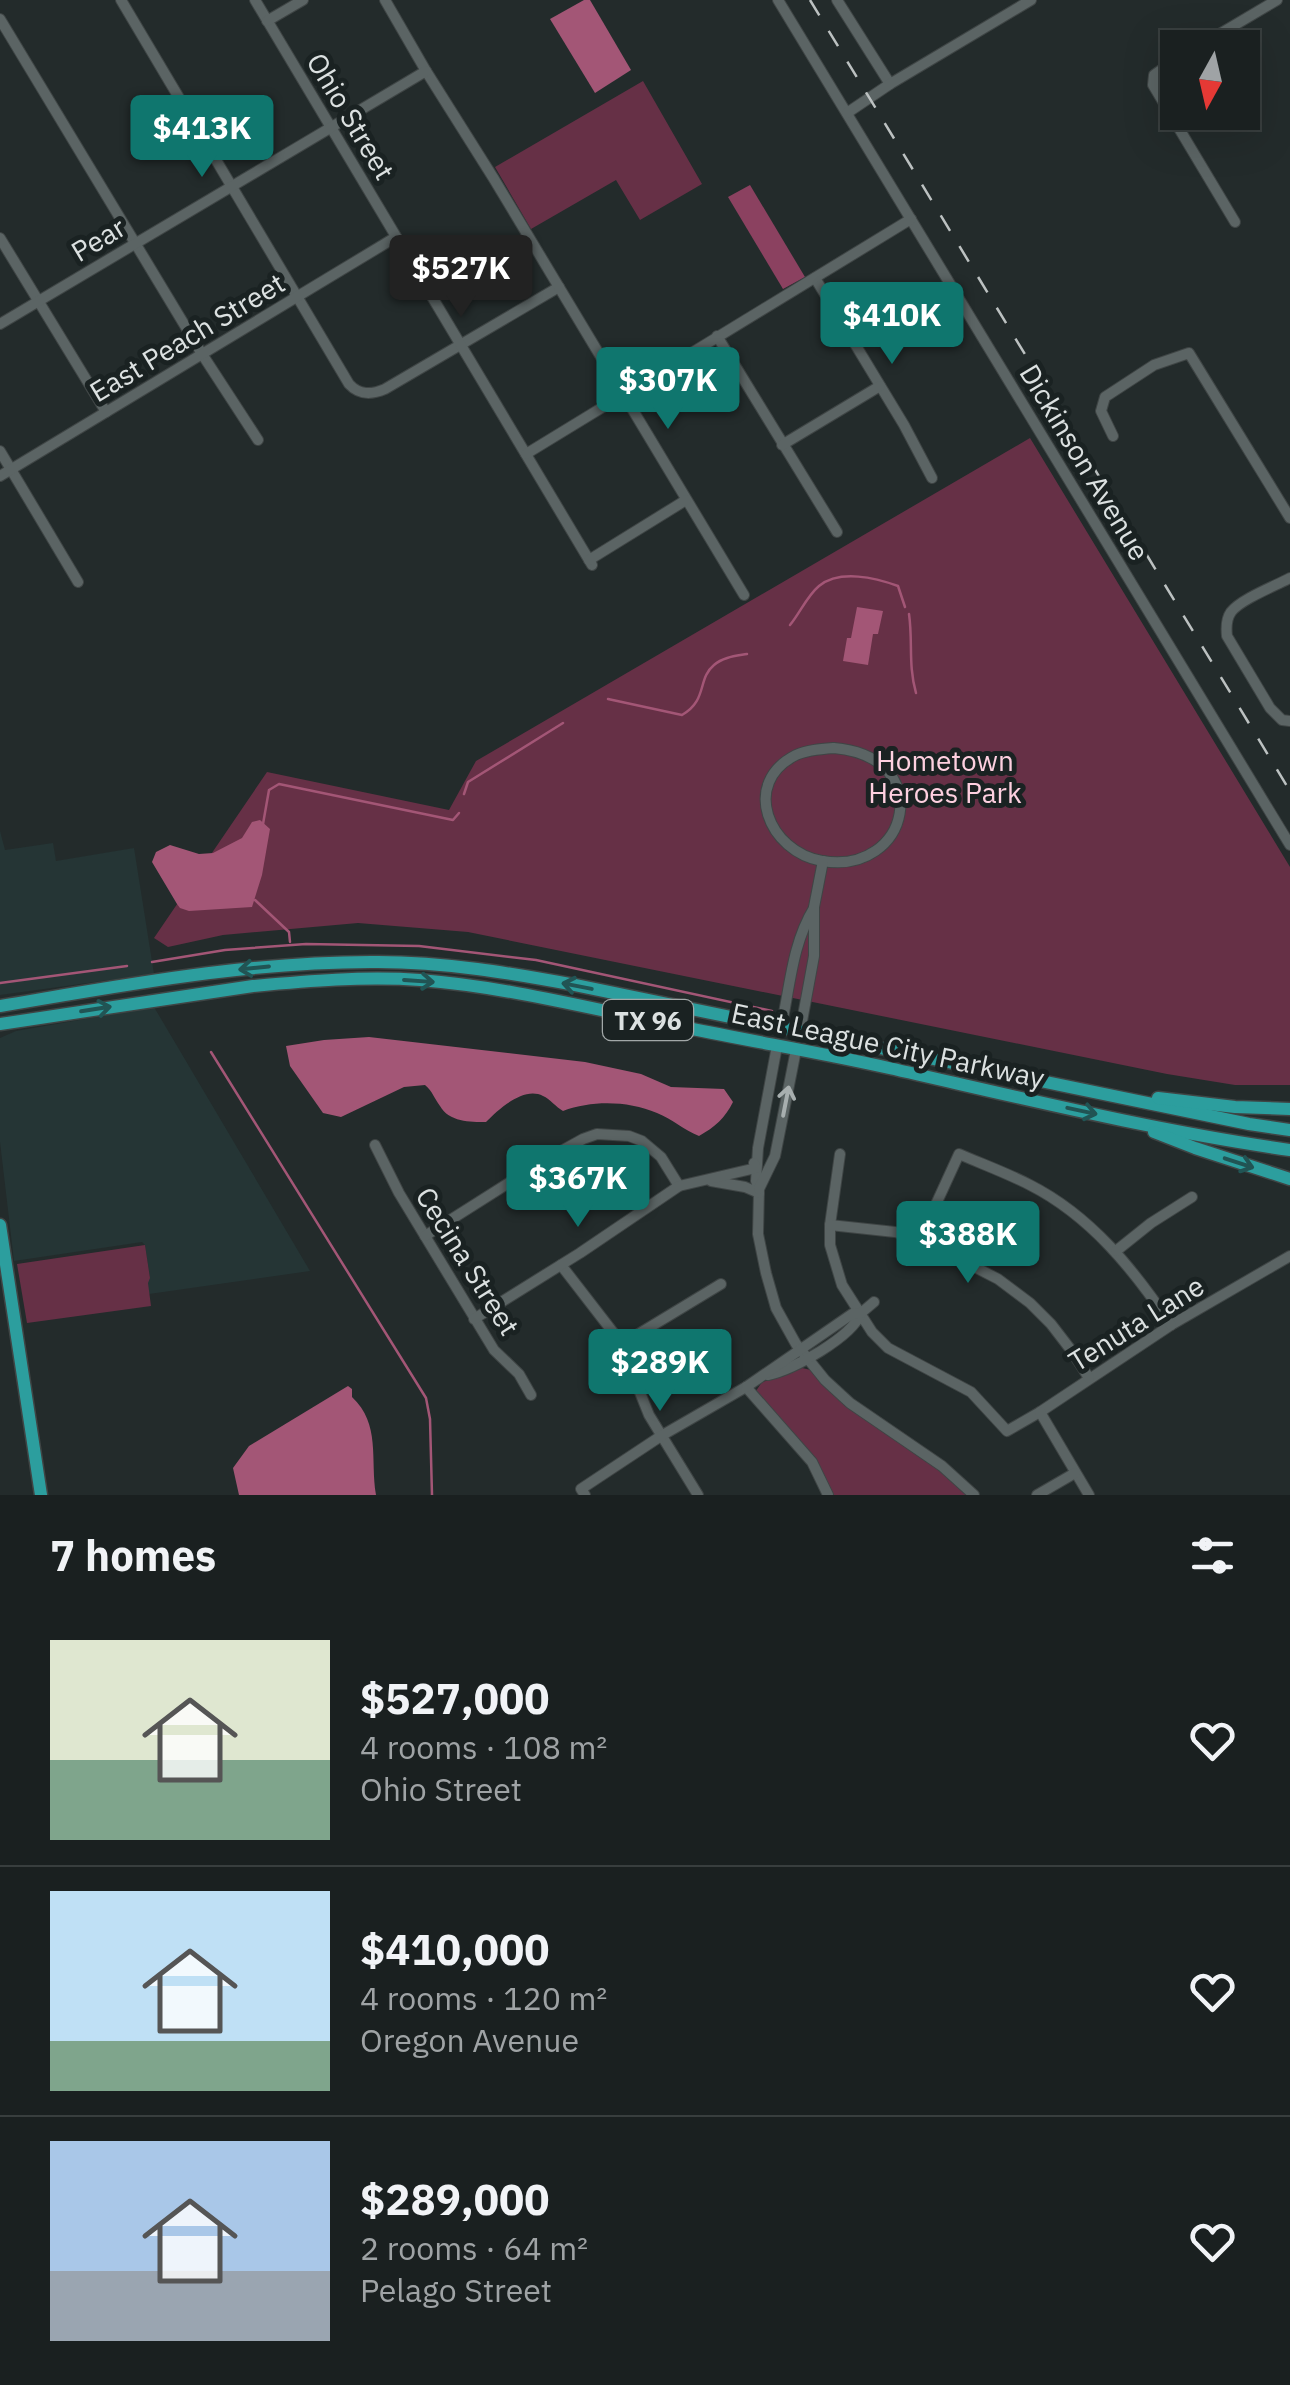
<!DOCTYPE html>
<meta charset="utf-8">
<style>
:root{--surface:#1a2020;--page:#232829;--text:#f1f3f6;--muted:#9fa3a5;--line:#383e3e;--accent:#0f766e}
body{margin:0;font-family:"IBM Plex Sans",sans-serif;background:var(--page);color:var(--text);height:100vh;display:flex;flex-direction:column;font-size:38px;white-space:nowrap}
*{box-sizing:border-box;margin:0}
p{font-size:32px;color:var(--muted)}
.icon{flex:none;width:55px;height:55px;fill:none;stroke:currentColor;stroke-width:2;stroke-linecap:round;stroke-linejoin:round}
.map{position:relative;height:1495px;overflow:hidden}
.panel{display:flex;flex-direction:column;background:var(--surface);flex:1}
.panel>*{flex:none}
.needle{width:65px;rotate:188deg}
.tools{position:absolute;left:1160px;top:30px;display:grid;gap:20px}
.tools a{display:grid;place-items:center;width:100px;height:100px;border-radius:0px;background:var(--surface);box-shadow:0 10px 40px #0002,0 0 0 2px var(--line);font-size:50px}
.price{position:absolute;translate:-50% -85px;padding:0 22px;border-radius:10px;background:var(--accent);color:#fff;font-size:32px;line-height:65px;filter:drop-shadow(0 2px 5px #0008)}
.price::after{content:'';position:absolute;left:50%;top:60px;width:30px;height:22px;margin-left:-15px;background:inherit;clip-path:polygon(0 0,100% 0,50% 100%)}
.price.on{background:#222;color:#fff}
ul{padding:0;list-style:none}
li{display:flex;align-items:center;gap:30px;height:250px;padding:0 50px}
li+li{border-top:2px solid var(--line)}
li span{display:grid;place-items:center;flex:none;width:280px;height:200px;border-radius:0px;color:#555}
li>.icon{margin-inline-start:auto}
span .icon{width:120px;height:120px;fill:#fffc;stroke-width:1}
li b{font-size:42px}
h2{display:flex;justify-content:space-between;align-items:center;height:120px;padding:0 50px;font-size:42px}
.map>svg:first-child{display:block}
.built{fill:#253535}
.green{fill:#663046}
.forest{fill:#8b4160}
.water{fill:#a35676}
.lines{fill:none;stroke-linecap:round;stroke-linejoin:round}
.stream{stroke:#a35676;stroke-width:2.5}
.minor-casing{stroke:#3f4545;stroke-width:12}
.major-casing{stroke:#3f4545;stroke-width:15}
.minor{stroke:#5b6464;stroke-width:10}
.major{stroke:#2c9e9e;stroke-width:12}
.rail{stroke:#bcc1c1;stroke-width:2.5;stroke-dasharray:18 18;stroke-linecap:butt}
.oneway{stroke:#215454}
.oneway2{stroke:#a8afaf}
.labels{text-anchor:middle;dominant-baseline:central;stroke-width:10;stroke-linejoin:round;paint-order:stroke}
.shield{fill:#1a2222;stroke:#a2a8a8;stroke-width:2.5}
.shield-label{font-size:25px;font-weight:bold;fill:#dce1e1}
.street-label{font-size:28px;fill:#dce1e1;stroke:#1a2222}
.park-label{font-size:28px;fill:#fed0e0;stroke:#1a2222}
</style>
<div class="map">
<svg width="1290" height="1495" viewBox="0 0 1290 1495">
<rect width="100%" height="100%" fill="#232b2b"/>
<g class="built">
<polygon points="0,831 5,850 53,843 56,861 134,848 154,974 0,995"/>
<polygon points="154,1007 310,1271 149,1294 147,1282 150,1278 145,1245 142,1242 14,1261 0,1142 0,1038 16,1031"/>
</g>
<g class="green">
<polygon points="643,81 702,184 640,220 616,180 531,229 495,167"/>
<polygon points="1030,438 1290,867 1290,1085 1235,1085 1167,1074 468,932 358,923 223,935 168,947 154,938 267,772 449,810 476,761"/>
<polygon points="145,1245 150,1278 148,1283 151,1306 27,1323 17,1264"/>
<polygon points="802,1368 811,1370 850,1407 958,1484 967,1495 831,1495 756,1391 762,1382 784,1376"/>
</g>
<polygon class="forest" points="750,185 805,277 783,289 728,197"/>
<g class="water">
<polygon points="584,0 590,0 631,70 595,93 550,19"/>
<polygon points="857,607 883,611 878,634 873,634 868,665 843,661 847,638 851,638"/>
<polygon points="260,820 270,829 262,875 252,907 189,911 180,908 177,904 152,862 156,852 170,845 199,854 213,853 242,838 252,822"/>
<path d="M 369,1037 L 585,1062 L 641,1074 L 671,1087 L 724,1089 L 733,1102 C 725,1118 715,1127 699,1136 C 684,1130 672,1119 657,1113 C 628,1101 593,1100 563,1111 C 556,1107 550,1099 543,1096 C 524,1086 499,1109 486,1122 C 470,1122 449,1122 440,1106 C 434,1098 433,1092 425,1085 L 404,1087 L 341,1117 L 323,1113 L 290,1066 L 286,1046 L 324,1040 Z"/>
<path d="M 348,1386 L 352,1389 L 352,1397 C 381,1424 370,1459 376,1495 L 239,1495 L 233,1468 L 249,1446 Z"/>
</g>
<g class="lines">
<g class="stream">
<path d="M 909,614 C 913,642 908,665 916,693"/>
<path d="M 790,625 C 800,613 807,596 819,586 C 840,569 876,578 898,586 L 905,607"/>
<path d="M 608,699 L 682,715 C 708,700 697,679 714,665 C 723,657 736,656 747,654"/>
<polyline points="464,794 468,782 563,723"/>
<polyline points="263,824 269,790 279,784 453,820 459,813"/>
<polyline points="255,900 289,932 290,942"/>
<polyline points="152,962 225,950 306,944 419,946 536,960 772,1011"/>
<polyline points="0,983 127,966"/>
<polyline points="211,1052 426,1398 430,1419 432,1495"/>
</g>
<g class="minor-casing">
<g id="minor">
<path d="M 121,0 L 349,384 C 359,395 371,395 385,389 L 559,287"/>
<polyline points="255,0 592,565"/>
<polyline points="385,0 426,71 494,179 744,595"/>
<polyline points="778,0 1290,845"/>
<polyline points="837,0 890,84"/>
<polyline points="0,19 202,354 258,440"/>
<polyline points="267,21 303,0"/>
<polyline points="1196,48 1277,0"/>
<polyline points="1178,58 1154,75 1153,85 1235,222"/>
<polyline points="847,113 890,84 1031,0"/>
<polyline points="0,238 106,412"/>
<polyline points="815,278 904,425 932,478"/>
<polyline points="0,324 426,71"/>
<polyline points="717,336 837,532"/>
<polyline points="1113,436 1101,411 1105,397 1154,365 1189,353 1290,518"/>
<polyline points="782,445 880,386"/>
<polyline points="0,451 78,582"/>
<polyline points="526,454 911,219"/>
<polyline points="0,476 396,237"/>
<polyline points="589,560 686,500"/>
<path d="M 1290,578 C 1275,586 1241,599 1231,612 C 1226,619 1226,627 1227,636 L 1270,708 L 1282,720 L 1290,721"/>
<path d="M 834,748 C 937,757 910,876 822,861 C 769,852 740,783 796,755 C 807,750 821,749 834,748 Z"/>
<path d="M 781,1028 C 790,987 792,944 814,908"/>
<polyline points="800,1032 814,956 814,907 823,861"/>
<polyline points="777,1046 758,1148 756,1181 759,1189 758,1234 766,1273 776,1308 796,1344 825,1380 850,1403 942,1466 974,1495"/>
<polyline points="375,1145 399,1193 494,1350 519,1374 531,1395"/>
<polyline points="840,1154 830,1225 830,1245 842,1285 872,1332 888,1348 971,1392 1007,1431 1040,1412 1171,1325 1290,1256"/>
<polyline points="711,1181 745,1187 759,1193"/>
<polyline points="759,1189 775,1156 796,1050"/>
<polyline points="830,1225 895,1232 920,1239 998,1279 1030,1303 1051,1324 1071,1350 1089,1378"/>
<polyline points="425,1236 545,1160 583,1139 597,1134 629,1136 642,1141 661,1157 679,1186"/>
<path d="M 920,1239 L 959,1154 C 982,1164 1007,1173 1030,1185 C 1091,1216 1134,1270 1171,1325"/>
<polyline points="1116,1251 1151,1223 1192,1197"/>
<polyline points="561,1265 619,1340 649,1415 698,1495"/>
<polyline points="474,1319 580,1253 679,1186 756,1168 754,1163"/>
<polyline points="622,1344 721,1284"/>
<path d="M 768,1375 C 793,1370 852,1337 861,1313"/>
<polyline points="746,1387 812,1462 828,1495"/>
<polyline points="1040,1412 1089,1495"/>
<polyline points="585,1495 581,1489 661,1436 746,1387 852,1314 861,1313 874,1302"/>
<polyline points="1037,1495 1075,1473"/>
</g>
</g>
<g class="major-casing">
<g id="major">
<path d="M 0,1006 C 125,985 251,961 378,962 C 445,962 510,973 575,985 L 1249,1124 L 1290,1130"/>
<path d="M 0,1024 L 253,986 C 307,981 365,976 420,980 C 510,987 600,1011 688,1028 C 755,1042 823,1053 889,1068 C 1022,1098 1155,1131 1290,1150"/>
<polyline points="1158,1098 1235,1107 1290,1109"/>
<polyline points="1154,1132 1195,1148 1290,1179"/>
<polyline points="0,1225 41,1495"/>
</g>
</g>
<use href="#minor" class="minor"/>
<use href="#major" class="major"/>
<polyline class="rail" points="810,0 1290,791"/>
</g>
<defs><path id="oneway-shaft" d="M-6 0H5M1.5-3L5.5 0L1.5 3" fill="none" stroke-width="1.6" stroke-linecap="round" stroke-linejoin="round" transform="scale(2.5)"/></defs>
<g class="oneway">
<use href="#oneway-shaft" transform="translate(254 968) rotate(174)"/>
<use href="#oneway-shaft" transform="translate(419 981) rotate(4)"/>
<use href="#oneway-shaft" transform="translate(577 986) rotate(-169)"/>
<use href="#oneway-shaft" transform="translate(96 1009) rotate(-9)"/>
<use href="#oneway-shaft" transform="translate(1082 1111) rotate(12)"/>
<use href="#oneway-shaft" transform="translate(1239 1163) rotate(18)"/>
</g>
<use class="oneway2" href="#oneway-shaft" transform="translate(786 1101) rotate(-79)"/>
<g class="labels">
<rect class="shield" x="603" y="1000" width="90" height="40" rx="8"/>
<g class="shield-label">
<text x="648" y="1020">TX 96</text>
</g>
<g class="street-label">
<text transform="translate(351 116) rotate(59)">Ohio Street</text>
<text transform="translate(98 239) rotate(-31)">Pear</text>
<text transform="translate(187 337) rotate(-31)">East Peach Street</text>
<text transform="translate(1085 462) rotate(59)">Dickinson Avenue</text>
<text transform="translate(888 1045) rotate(12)">East League City Parkway</text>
<text transform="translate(468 1261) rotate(58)">Cecina Street</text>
<text transform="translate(1136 1323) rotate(-32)">Tenuta Lane</text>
</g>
<g class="park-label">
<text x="945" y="760">Hometown<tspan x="945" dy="32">Heroes Park</tspan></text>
</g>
</g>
</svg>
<div class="tools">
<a><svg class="needle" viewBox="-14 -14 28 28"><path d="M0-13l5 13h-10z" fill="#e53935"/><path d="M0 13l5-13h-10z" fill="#9fa3a5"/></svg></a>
</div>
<b class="price" style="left:202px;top:180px">$413K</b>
<b class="price on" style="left:461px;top:320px">$527K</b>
<b class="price" style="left:892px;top:367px">$410K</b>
<b class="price" style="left:668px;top:432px">$307K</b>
<b class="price" style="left:578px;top:1230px">$367K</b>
<b class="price" style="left:968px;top:1286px">$388K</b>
<b class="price" style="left:660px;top:1414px">$289K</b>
</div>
<section class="panel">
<h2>7 homes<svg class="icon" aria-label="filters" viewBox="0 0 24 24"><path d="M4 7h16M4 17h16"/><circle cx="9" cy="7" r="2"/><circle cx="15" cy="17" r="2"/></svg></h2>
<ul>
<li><span style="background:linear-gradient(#dfe7d0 60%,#7fa58c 0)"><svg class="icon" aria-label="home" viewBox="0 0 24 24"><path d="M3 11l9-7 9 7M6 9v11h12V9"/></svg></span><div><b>$527,000</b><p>4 rooms · 108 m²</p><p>Ohio Street</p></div><svg class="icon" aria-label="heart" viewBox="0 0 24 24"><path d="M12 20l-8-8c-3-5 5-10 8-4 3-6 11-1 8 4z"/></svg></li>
<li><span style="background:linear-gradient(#bfe0f5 75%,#7fa58c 0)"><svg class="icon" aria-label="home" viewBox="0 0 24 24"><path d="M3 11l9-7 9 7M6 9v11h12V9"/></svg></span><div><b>$410,000</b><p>4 rooms · 120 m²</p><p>Oregon Avenue</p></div><svg class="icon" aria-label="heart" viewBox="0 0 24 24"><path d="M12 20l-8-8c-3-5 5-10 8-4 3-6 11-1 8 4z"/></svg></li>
<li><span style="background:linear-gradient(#a9c7e8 65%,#9aa5b1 0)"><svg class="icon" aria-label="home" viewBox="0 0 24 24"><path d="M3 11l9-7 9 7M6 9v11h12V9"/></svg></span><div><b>$289,000</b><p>2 rooms · 64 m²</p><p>Pelago Street</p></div><svg class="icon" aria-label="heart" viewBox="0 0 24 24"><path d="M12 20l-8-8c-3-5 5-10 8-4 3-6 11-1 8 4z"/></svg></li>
</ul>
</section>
